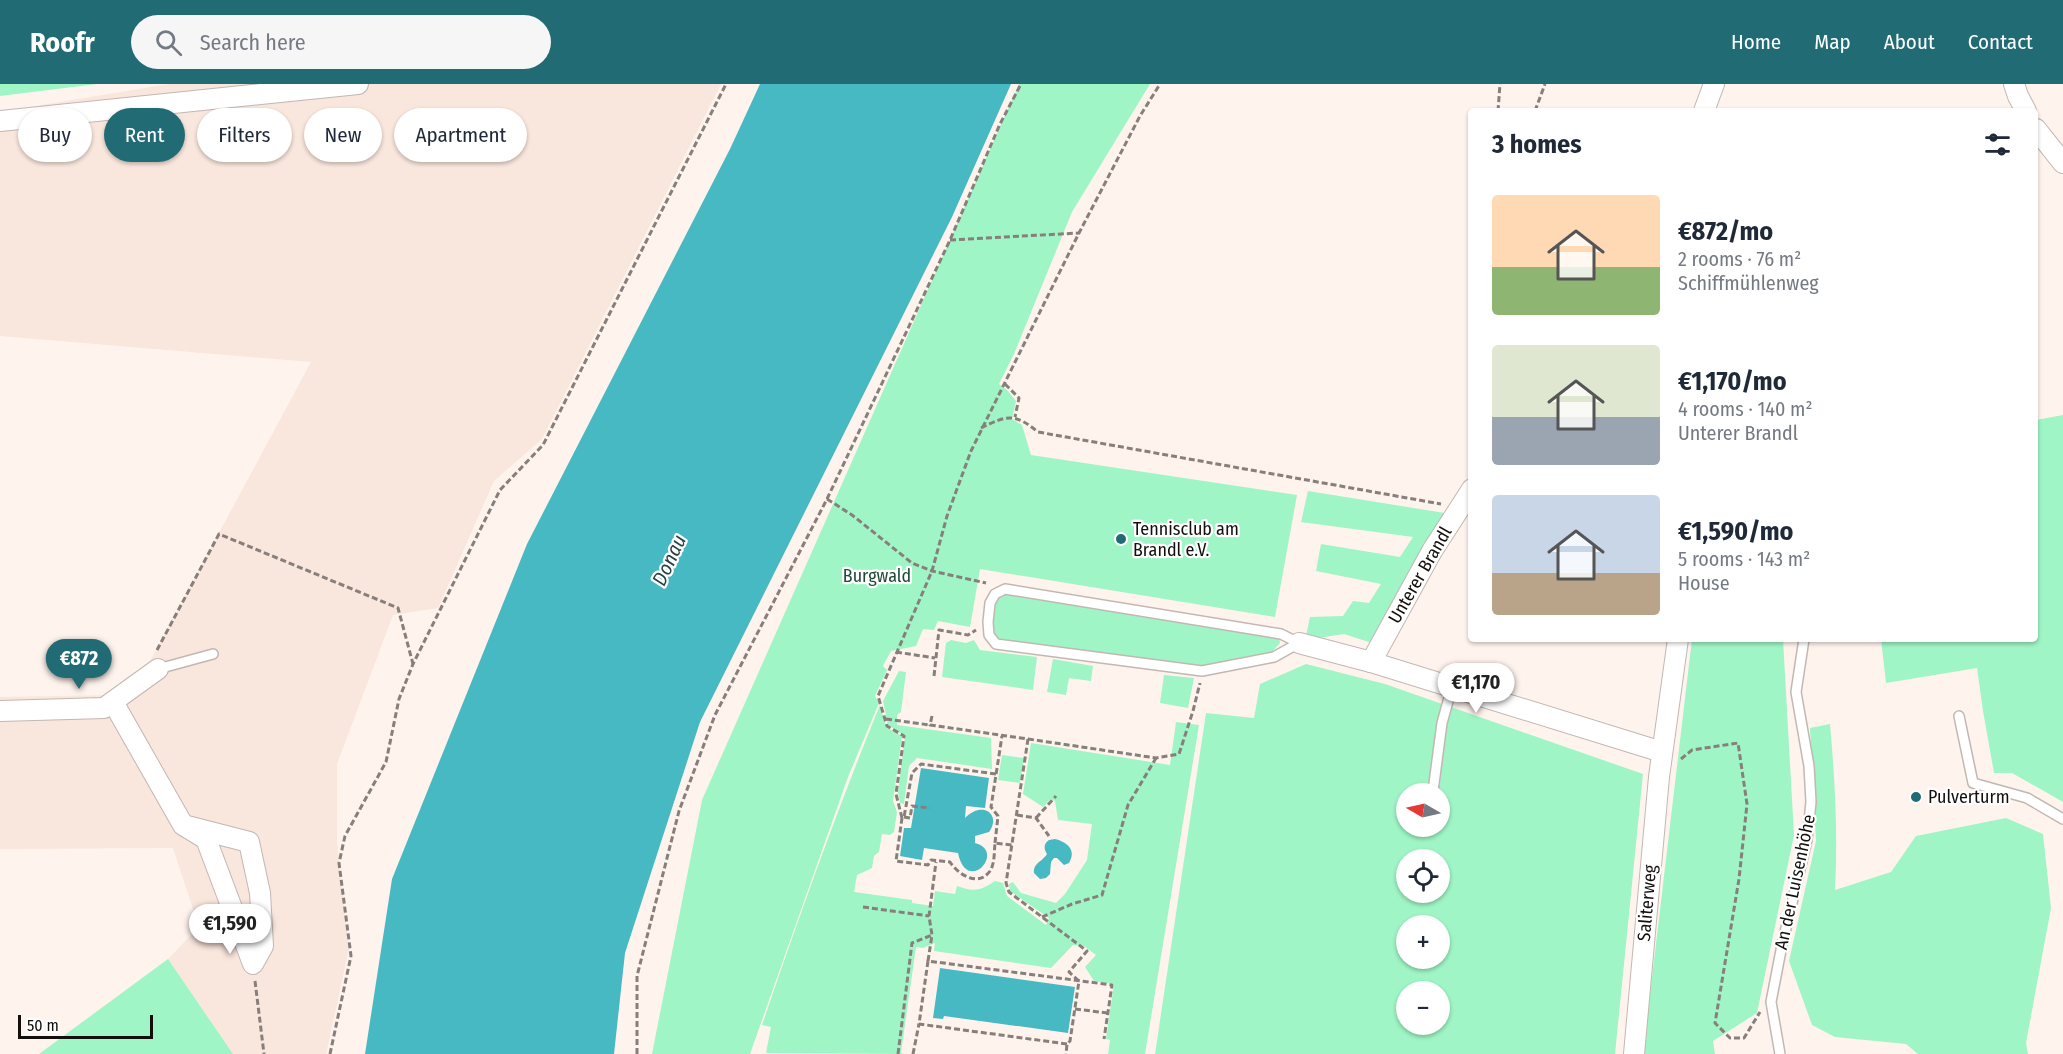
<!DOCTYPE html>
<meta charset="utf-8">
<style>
:root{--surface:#fff;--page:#f6f6f7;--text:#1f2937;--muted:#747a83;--accent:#206b74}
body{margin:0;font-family:"Fira Sans Condensed",sans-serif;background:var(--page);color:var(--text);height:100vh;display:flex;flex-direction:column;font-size:22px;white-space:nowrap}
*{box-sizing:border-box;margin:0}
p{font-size:20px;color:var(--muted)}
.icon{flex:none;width:33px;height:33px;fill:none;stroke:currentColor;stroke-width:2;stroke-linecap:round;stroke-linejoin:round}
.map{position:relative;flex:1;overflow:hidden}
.drawer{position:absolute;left:1468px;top:24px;width:570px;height:534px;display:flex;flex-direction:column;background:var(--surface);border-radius:6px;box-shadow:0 2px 4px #0004}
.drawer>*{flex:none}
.guide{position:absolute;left:18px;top:24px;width:570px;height:54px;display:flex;gap:12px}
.needle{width:39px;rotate:279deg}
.controls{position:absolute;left:1396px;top:699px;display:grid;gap:12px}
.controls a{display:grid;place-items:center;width:54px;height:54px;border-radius:50%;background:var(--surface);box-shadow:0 2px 4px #0004;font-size:30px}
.scale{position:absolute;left:18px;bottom:15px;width:135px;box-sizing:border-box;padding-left:6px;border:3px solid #130f0d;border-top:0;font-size:16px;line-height:21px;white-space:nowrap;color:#130f0d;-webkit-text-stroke:4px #fff;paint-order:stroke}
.price{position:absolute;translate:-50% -51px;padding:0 14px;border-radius:21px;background:#fff;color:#222;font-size:20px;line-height:39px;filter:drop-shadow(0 2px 3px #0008)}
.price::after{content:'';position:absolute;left:50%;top:36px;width:18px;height:14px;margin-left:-9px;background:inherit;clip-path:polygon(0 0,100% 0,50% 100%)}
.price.current{background:var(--accent);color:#fff}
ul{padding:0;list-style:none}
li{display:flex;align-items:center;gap:18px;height:150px;padding:0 24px}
li span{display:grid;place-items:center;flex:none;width:168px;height:120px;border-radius:6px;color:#555}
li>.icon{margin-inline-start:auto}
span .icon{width:72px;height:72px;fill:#fffc;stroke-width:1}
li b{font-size:26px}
h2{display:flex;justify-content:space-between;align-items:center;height:72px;padding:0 24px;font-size:26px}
.tag{padding:0 21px;border-radius:27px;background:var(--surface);box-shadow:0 2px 4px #0004;font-size:21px;line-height:54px}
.tag.current{background:var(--accent);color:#fff}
header{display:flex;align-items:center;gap:36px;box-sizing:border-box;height:84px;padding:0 30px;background:var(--accent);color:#fff}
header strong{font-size:28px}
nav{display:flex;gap:33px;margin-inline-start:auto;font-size:21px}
.search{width:420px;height:54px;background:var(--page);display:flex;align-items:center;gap:15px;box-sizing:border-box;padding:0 21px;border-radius:33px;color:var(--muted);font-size:22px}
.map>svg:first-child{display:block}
.built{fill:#f9e6dc}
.green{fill:#9ff5c5;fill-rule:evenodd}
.water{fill:#47b9c3}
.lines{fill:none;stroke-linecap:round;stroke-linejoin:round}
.lane-casing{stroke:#c3b7b2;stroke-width:12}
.street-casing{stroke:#c3b7b2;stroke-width:22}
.path{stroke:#877f7b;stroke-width:3;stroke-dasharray:6 3;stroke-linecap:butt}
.lane{stroke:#fff;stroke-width:9}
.street{stroke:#fff;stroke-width:20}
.poi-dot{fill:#206b74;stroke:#fff;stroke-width:2}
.labels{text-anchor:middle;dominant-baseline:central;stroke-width:4.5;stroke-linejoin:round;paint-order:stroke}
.poi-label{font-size:18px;fill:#130f0d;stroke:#fff;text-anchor:start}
.street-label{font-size:18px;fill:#130f0d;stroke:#fff}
.park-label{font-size:18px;fill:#1e4a34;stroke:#fff}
.water-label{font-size:20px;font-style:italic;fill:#274043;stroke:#fff}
</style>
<header>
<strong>Roofr</strong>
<div class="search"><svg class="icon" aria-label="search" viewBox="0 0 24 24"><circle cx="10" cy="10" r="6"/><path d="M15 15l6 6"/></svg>Search here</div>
<nav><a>Home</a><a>Map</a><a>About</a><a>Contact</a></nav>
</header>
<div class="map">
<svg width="2063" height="970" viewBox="0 0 2063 970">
<rect width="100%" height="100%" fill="#fff3ed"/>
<polygon class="built" points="169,0 721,0 542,355 494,397 438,524 393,531 337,680 337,758 349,865 326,970 233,970 168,875 199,843 173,764 0,765 0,613 117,611 142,592 311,278 0,252 0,28"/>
<g class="green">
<polygon points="0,0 97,0 0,12"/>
<polygon points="1019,0 1150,0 1072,128 1014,270 999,300 1007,306 1016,317 1012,335 1022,341 1031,371 1297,411 1275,533 980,485 970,543 938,537 934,546 923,545 916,562 891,567 883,582 887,586 875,612 879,619 848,693 750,970 652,970 702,716"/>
<polygon points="2063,331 2063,718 2012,689 1994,689 1983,627 1977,584 1886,599 1881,555 2036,555 2036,336"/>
<polygon points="1308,407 1451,430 1375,560 1344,550 1305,556 1310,533 1343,532 1353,517 1369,519 1381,500 1316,487 1321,460 1400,473 1413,453 1301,438"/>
<polygon points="1006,509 1279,552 1280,559 1271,569 1202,584 998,556 992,544 996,516"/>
<polygon points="1692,555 1783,555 1794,751 1757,929 1713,957 1715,970 1643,970"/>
<polygon points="951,556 966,559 974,556 980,566 1037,573 1033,606 942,593 946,559"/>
<polygon points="1053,575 1093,582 1091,597 1069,594 1066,611 1047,608"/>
<path d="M 1306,580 L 1385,600 L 1643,690 L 1615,970 L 1155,970 L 1206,629 L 1254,634 L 1260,600 ZM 1407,710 L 1440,710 L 1440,742 L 1407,742 ZM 1407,776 L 1440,776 L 1440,808 L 1407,808 ZM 1407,842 L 1440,842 L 1440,874 L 1407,874 ZM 1407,908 L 1440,908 L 1440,940 L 1407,940 Z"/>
<polygon points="899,587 906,588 901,628 897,631 897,641 991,654 992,685 917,674 909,682 904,720 900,719 898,708 905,652 888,641 883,617"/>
<polygon points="1164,591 1194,594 1188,624 1160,619"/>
<path d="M 880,621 L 886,643 L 902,652 L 893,717 L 897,728 L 894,748 L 890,751 L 882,750 L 879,768 L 874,772 L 872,784 L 857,791 L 854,808 L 912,816 L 912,819 L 933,822 L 935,807 L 955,810 L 957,802 C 973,808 981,807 995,797 L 1003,799 L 1007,812 L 1046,841 L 1049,834 L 1010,807 L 1009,800 L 1013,798 L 1021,809 L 1056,819 L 1065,810 L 1087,776 L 1092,740 L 1058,736 L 1055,717 L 1051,715 L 1043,723 L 1023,710 L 1031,659 L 1170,681 L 1176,638 L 1199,641 L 1145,970 L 1108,970 L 1110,956 L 1106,955 L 1114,900 L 1094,897 L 1085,883 L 1096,871 L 1084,862 L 1073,861 L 1051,884 L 934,867 L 935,859 L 923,864 L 916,863 L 901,969 L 904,970 L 766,969 L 771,943 L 762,941 C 799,833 837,726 880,621 Z"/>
<path d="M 1830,640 C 1835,696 1838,750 1835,806 L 1891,788 L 1916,752 L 2006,734 L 2043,750 L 2051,824 L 2026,959 L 2028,970 L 1918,970 L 1906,960 L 1835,953 L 1812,941 L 1789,877 L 1816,757 L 1810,644 Z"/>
<polygon points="1002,671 1024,674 1020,699 998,696"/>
<polygon points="168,875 233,970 39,970"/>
</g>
<g class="water">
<polygon points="760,0 1011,0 952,133 700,638 625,869 614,970 365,970 392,795 527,460 730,65"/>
<path d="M 921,684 L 989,694 L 985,724 L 966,722 L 965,734 C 982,716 1002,730 989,748 L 975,752 L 975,759 C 1007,767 967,812 958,769 L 924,764 L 922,776 L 900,772 L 904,744 L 911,744 Z"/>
<path d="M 1055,755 C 1067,758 1077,766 1069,779 L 1064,781 L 1057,774 L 1054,774 L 1051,778 L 1050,790 L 1046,794 L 1040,795 L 1034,789 C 1033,779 1042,778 1047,770 C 1044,765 1043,760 1049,756 Z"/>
<polygon points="940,884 1075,903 1068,949 944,932 943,935 933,934"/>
</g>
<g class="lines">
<g class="lane-casing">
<g id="lane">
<polygon points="1005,505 1281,550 1299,559 1274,573 1202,587 996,560 989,551 988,538 990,519 995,510"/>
<polyline points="158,585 213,570"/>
<polyline points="1959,632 1973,699 2027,714 2063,735"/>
<polyline points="1433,707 1442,639 1452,603"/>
<polyline points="1780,970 1771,918 1782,861 1807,756 1811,718 1809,682 1796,608 1804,555"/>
</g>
</g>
<g class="street-casing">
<g id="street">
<polyline points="2014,0 2018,12 2026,27"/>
<polyline points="1704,27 1714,0"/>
<polyline points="0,37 358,0"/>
<polyline points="2036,45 2063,79"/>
<polyline points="1299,559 1371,578 1662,668"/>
<polyline points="1371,578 1432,467 1472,405"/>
<polyline points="113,618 183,741 206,755 253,880 263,862 260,809 249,758 183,741"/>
<polyline points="0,627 104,624 158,585"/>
<polyline points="1634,970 1659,693 1678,555"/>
</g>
</g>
<g class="path">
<polyline points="1498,27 1500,0"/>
<polyline points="1535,27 1545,0"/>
<polyline points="950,156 1079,149"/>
<polyline points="1005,300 1019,314 1015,333"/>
<path d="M 981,344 C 1007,331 1015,329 1038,348 L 1441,420"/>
<polyline points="827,415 852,431 912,479 932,487 986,499"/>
<polyline points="157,566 219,450 398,524 413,580"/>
<polyline points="896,568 935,574"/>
<polyline points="934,592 939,546 968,551 976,546"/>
<polyline points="932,632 930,641 1028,655 1006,799 1009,808 1087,867 1069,888 1079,897 1070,957 1067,960 1066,970"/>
<polyline points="886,635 930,641"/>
<polyline points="1028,655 1156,674 1179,670 1193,627 1200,599"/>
<polyline points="1681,675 1692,666 1738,659 1747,720 1739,795 1715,939 1730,954 1744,954 1760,928"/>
<path d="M 996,690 L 921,680 L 912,689 L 904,733 L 902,734 L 896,777 L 928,781 L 931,776 L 950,778 C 958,790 978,804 990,787 C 995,779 994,768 995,759 L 1012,761"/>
<polyline points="1017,731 1036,734 1049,752"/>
<polyline points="904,733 910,734 912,722 930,724"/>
<polyline points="902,734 896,710 904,652 887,642 878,612 932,487 947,432 971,367 1079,149 1140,32 1160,0"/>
<polyline points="1036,734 1056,712"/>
<polyline points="995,759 998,732 991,723 1002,652"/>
<polyline points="863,823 929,832"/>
<polyline points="1042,833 1072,820 1102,811 1128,721 1156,674"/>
<polyline points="928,877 932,851 929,832 936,778"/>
<polyline points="255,897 264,970"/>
<polyline points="1075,925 1108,929"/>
<polyline points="1067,960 919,940 928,877 1112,901 1104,955"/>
<polyline points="330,970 351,872 339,779 345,752 386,678 399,615 413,580 500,406 543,361 726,0"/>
<polyline points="637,970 637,892 679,727 715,631 827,415 950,156 1000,40 1021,0"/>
<polyline points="898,970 912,859 932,851"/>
<polyline points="913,970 919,940"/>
</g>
<use href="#lane" class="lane"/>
<use href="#street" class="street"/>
</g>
<g class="poi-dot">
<circle cx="1121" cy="455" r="6"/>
<circle cx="1916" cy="713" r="6"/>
</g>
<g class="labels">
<g class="poi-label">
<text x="1133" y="445">Tennisclub am<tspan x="1133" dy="21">Brandl e.V.</tspan></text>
<text x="1928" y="713">Pulverturm</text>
</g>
<g class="street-label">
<text transform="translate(1420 491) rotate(-60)">Unterer Brandl</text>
<text transform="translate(1795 798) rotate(-78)">An der Luisenhöhe</text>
<text transform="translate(1647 819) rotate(-85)">Saliterweg</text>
</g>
<g class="park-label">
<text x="877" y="492">Burgwald</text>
</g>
<g class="water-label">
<text transform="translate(669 476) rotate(-65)">Donau</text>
</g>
</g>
</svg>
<div class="controls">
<a><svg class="needle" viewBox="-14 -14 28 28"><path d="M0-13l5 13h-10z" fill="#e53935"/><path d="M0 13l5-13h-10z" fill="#747a83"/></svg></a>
<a><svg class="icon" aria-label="locate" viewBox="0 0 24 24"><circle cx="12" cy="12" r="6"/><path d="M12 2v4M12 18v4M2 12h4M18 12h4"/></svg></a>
<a>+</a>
<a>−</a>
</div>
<div class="scale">50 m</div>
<b class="price current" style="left:79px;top:606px">€872</b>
<b class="price" style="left:1476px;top:630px">€1,170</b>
<b class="price" style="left:230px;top:871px">€1,590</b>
<div class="guide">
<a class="tag">Buy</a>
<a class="tag current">Rent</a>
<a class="tag">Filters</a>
<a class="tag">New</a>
<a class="tag">Apartment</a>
</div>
<section class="drawer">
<h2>3 homes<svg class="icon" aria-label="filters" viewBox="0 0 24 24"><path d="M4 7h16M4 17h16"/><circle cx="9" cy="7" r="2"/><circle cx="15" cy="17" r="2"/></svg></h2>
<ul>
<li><span style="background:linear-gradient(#ffd9b3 60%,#8fb573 0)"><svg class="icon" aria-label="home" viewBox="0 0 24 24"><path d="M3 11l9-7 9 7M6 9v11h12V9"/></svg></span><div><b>€872/mo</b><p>2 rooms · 76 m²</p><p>Schiffmühlenweg</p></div></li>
<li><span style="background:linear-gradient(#dfe7d0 60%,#9aa5b1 0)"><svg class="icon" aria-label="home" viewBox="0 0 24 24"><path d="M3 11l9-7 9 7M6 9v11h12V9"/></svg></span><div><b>€1,170/mo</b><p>4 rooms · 140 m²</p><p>Unterer Brandl</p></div></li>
<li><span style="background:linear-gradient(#c9d6e8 65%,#b9a48a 0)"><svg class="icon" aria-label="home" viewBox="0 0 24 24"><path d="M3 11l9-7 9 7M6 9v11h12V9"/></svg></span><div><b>€1,590/mo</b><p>5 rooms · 143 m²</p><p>House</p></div></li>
</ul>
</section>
</div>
